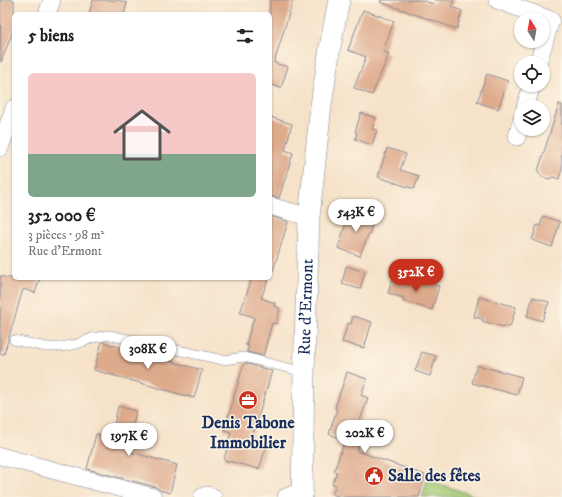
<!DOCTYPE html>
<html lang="fr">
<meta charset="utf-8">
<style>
:root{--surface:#fff;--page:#f2f2f2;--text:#202124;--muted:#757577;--accent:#c8321e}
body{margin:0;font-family:"IM FELL DW Pica",serif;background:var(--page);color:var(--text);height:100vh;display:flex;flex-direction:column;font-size:15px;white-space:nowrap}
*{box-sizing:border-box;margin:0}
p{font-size:13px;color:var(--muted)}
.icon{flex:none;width:22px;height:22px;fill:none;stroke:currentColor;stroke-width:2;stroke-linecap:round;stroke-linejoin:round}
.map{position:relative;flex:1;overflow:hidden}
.sheet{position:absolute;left:12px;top:12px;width:260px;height:268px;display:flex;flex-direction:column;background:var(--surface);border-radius:6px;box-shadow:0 1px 3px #0004}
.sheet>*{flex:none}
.needle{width:26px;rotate:349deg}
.controls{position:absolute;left:514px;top:12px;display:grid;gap:8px}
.controls a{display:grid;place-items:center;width:36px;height:36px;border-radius:50%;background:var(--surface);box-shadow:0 1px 3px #0004;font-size:20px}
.price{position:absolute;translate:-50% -34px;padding:0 9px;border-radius:14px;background:#fff;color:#222;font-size:13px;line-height:26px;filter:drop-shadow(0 1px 2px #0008)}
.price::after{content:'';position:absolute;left:50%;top:24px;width:12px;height:9px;margin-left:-6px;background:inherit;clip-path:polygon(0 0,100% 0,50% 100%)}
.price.on{background:var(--accent);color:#fff}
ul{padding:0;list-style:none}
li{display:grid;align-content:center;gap:8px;height:212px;padding:0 16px}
li span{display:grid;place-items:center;height:124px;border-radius:6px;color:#555}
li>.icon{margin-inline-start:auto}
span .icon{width:72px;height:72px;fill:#fffc;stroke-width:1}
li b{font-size:17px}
h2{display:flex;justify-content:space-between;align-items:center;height:48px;padding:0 16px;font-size:17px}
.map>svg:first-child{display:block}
.green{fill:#a1c873;stroke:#5e7c68}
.building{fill:#deaa8c}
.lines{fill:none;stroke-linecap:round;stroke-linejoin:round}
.service-casing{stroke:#888894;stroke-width:10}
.minor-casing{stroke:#888894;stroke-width:18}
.tertiary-casing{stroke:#888894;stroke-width:22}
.service{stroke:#fff;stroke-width:9}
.minor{stroke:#fff;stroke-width:17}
.tertiary{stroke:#fff;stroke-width:21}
.labels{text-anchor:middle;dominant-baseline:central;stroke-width:3;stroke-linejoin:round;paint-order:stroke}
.street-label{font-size:17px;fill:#1b2f5e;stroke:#fcf5e5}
.poi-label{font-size:17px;font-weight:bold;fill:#1b2f5e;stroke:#fcf5e5}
</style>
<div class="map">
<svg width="562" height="497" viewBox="0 0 562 497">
<rect width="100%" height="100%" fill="#fcf5e5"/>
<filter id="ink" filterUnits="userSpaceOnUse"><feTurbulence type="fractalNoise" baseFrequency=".025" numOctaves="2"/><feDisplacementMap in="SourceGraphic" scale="8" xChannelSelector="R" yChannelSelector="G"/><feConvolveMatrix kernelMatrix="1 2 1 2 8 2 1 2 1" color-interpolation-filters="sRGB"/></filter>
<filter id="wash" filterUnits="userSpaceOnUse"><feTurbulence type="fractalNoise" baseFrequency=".012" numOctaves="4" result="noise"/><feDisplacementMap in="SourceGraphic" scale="16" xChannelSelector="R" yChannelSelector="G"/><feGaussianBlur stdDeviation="0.9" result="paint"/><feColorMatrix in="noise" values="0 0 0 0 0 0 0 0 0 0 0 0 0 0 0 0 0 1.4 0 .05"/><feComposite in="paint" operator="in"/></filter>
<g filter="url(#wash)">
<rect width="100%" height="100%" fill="#f6e2c9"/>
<polygon class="green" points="427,480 479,497 422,497"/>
<g id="blocks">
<g class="building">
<polygon points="0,0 14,0 14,28 1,62"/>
<polygon points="93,0 118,0 127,3 124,14 89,14"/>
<polygon points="270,0 293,0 274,63 288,67 281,88 270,84"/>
<polygon points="381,0 421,0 433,4 435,0 454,0 452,7 462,11 457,29 380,2"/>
<polygon points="363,10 394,21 383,51 389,54 372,95 354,88 366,57 348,50"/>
<polygon points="487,74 508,81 498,109 477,102"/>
<polygon points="559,104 562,105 562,169 559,179 553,177 549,179 542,177 538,171"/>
<polygon points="361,113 376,118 372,129 377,130 372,145 355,139 357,133 355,132"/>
<polygon points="270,117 292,124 285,150 293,153 279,198 270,196"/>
<polygon points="387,148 406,154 400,170 419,176 414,189 378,177"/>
<polygon points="350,210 374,218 369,235 368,235 360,256 338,248"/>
<polygon points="270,216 288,222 273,271 270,271"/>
<polygon points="543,216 560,222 552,247 532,240 537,225 540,226"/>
<polygon points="346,266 365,272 360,289 342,284"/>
<polygon points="0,276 8,278 40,278 35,293 23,289 4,354 0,354"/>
<polygon points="252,278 269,278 261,298 275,303 274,306 280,308 276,324 272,323 263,356 247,352 249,346 246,345 254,317 240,313"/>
<polygon points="410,278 439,286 432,310 403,301 404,298 388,293 392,280 408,285"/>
<polygon points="479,297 516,307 510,327 503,326 503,327 482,321 483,319 474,317"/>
<polygon points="533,297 549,302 542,321 527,316"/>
<polygon points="353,316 372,322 364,348 342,342 348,323 351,324"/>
<polygon points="102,342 202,370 194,398 94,370"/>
<polygon points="422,352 436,356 430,376 415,371"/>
<polygon points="244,363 272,371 250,444 266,448 259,469 224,460 231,432 224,430"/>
<polygon points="477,365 522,377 517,395 472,383"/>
<polygon points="347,372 367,379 361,395 368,398 357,429 364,431 357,451 425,475 419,497 340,497 332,494 336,485 332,484 337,472 334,471 345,440 329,434 337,409 335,408"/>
<polygon points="118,406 136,411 129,444 133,445 131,452 177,465 170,493 160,490 156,487 87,469 96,434 111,439"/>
</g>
</g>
</g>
<g filter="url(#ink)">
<use href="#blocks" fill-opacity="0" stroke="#888894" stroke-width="1"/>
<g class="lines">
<g class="service-casing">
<polyline id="service" points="14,340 46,347 61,347 77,344 92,338 109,335 223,360 244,357 304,372"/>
</g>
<g class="minor-casing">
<g id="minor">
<polyline points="497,0 551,20 538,63"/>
<polyline points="47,14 52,0"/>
<polyline points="525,107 532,85"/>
<polyline points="517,137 521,122"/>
<polyline points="0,148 14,108"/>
<polyline points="270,206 309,217"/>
<polyline points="0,456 153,497"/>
<polyline points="202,497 206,495 213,497"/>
<polyline points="286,497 302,491"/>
</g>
</g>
<g class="tertiary-casing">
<g id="tertiary">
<path id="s1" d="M 302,497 L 304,372 L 309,217 L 321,105 L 330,47 L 339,0"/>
</g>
</g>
<use href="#service" class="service"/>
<use href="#minor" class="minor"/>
<use href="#tertiary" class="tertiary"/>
</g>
</g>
<defs>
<g id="office-disc" transform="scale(1)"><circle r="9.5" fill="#c8321e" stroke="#fcf5e5"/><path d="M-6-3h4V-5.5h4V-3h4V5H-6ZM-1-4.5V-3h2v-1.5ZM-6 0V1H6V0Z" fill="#fff"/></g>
<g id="civic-disc" transform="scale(1)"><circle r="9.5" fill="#c8321e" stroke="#fcf5e5"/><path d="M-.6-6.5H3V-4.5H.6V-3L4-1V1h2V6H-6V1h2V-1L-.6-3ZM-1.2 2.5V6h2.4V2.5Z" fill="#fff"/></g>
</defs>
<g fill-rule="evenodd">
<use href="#office-disc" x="248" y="400"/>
<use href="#civic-disc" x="374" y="476"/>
</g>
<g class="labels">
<g class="street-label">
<text stroke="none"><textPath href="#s1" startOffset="190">Rue d'Ermont</textPath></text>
</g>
<g class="poi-label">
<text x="248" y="423">Denis Tabone<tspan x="248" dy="20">Immobilier</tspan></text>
<text x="388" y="476" text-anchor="start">Salle des fêtes</text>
</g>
</g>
</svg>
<div class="controls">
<a><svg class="needle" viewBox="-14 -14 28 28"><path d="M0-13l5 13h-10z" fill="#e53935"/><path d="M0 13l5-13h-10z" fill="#757577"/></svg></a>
<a><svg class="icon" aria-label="locate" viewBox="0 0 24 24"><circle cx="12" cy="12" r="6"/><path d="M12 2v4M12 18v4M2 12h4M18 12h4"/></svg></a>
<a><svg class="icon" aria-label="layers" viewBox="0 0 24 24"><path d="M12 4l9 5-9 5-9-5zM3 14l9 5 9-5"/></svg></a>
</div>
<b class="price" style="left:356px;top:233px">543K €</b>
<b class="price on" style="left:416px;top:293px">352K €</b>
<b class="price" style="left:148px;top:370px">308K €</b>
<b class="price" style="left:365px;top:454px">202K €</b>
<b class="price" style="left:129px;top:457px">197K €</b>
<section class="sheet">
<h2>5 biens<svg class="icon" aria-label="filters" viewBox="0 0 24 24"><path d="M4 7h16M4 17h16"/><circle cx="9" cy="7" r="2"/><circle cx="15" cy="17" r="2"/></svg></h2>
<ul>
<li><span style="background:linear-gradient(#f6c9c9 65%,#7fa58c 0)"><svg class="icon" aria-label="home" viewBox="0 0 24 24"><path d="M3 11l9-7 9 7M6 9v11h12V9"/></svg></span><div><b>352 000 €</b><p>3 pièces · 98 m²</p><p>Rue d'Ermont</p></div></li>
</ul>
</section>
</div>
